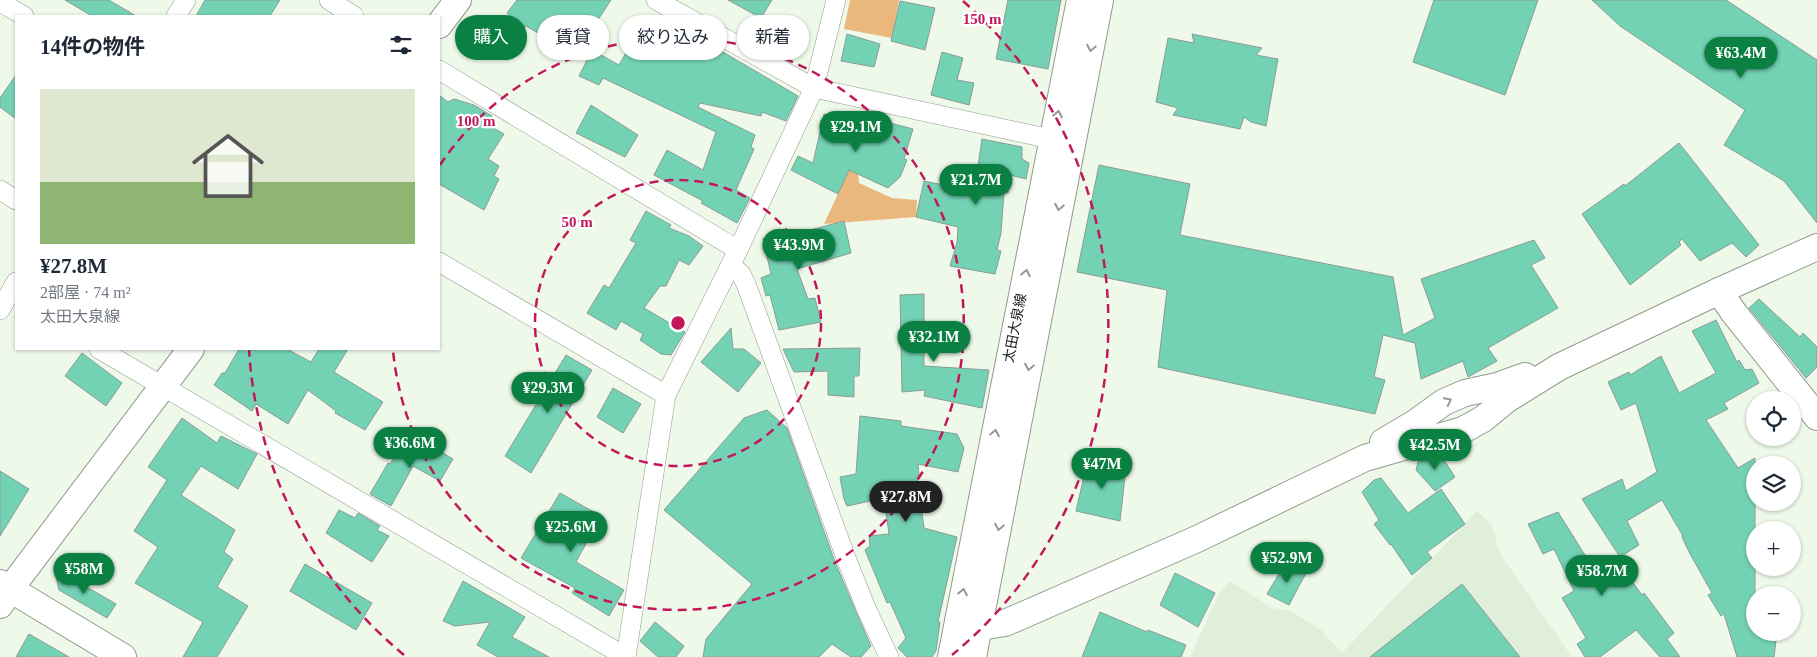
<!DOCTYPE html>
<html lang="ja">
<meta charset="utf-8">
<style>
:root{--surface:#fff;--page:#f6f6f7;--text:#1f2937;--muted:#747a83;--line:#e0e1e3;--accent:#0b8043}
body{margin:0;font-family:"Times New Roman","Noto Sans JP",serif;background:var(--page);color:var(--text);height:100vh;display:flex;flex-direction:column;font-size:19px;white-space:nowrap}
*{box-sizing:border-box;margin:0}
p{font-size:16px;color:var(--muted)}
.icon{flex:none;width:28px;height:28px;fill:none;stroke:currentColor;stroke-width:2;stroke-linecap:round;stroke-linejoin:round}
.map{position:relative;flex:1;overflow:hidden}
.drawer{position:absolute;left:15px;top:15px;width:425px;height:335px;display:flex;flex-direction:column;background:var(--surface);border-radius:0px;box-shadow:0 1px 4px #0004}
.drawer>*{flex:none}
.guide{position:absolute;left:455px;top:15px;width:475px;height:45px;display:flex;gap:10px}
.buttons{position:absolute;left:1746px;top:391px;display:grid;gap:10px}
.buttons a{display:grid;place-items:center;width:55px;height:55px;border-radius:50%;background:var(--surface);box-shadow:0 1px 4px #0004;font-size:25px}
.price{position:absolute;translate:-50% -42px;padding:0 11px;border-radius:18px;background:var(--accent);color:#fff;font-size:16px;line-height:32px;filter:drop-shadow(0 1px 2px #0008)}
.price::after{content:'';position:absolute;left:50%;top:30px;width:15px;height:11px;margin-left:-8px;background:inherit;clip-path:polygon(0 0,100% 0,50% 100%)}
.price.current{background:#222;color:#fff}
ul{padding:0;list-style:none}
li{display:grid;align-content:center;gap:10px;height:265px;padding:0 25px}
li+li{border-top:1px solid var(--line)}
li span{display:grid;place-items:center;height:155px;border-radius:0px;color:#555}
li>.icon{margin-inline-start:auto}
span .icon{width:90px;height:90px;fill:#fffc;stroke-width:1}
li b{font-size:21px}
h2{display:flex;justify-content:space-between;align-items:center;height:60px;padding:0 25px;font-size:21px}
.pill{padding:0 18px;border-radius:22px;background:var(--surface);box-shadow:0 1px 4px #0004;font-size:18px;line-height:45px}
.pill.current{background:var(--accent);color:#fff}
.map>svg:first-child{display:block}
.built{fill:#dfefd9}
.green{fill:#eab87c}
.building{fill:#74d2b4;stroke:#8a9c95}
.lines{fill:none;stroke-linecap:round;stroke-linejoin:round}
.street-casing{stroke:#919b8d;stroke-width:20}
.secondary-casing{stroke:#919b8d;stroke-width:28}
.street{stroke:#fff;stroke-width:19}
.secondary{stroke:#fff;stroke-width:26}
.oneway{stroke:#979896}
.ring{fill:none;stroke:#c2185b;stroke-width:2.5;stroke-dasharray:9 6}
.labels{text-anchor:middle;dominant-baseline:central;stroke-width:4.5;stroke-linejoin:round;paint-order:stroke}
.street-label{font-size:14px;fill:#181b16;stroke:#fff}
.centre{fill:#c2185b;stroke:#fff;stroke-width:2.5}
.ring-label{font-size:15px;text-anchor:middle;font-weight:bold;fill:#c2185b;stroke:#fff;stroke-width:4.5;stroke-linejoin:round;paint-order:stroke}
</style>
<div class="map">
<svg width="1817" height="657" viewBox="0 0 1817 657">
<rect width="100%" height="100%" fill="#eef9ea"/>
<polygon class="built" points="1477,511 1486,519 1492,526 1495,533 1497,547 1503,558 1572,657 1190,657 1218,596 1230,581 1272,608 1291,611 1321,630 1342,653"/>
<g class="green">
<polygon points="850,0 899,0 892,38 844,29"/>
<polygon points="849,170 858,174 859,183 892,198 917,200 916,217 824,224"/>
</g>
<g class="building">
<polygon points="65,0 109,0 136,16 92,16"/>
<polygon points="205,0 280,0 270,16 196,16"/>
<polygon points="517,0 611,0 592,29 597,33 581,58 526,26 525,27 507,13"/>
<polygon points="728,0 772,0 761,18"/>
<polygon points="1008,0 1061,0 1048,69 996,59"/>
<polygon points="1434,0 1538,0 1505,95 1413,62"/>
<polygon points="1592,0 1726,0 1817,60 1817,223 1784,181 1724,145 1745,110 1620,26"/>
<polygon points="900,1 935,8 925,50 891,41"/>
<polygon points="660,20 723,52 798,96 786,121 762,112 761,116 700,103 698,107 755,135 751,147 754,149 736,190 750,198 737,223 701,203 703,201 654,175 667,150 703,170 716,132 603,78 599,85 579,76 592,50 619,65 630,46 641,53"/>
<polygon points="847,34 880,44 874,67 841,61"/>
<polygon points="1192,34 1262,48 1256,55 1278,59 1266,126 1251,122 1244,117 1240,129 1173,115 1178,108 1156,102 1168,38 1194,43"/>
<polygon points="942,52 963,58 957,80 974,83 969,105 931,95"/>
<polygon points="16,75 16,119 0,107 0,98"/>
<polygon points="439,95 448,102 454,99 474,105 492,116 488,125 504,134 488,159 499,166 494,176 499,179 484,210 439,184"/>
<polygon points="591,105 638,135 625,157 576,133"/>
<polygon points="824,114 874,124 875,119 913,129 904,159 907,160 900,177 888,188 849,170 838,194 791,170 798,156 813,163"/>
<polygon points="982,139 1022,147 1022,159 1029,163 1026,179 1010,175 1008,193 1004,193 1001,233 997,250 1001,251 995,274 950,266 957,242 958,227 916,217 924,181 973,191 975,172 977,173"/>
<polygon points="1679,143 1759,245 1746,257 1732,243 1700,261 1682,239 1679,242 1681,245 1630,285 1582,214 1624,184 1625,186"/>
<polygon points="1099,165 1190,184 1180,235 1393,277 1403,335 1435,318 1421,279 1534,240 1545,258 1531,265 1558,308 1488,348 1497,361 1468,377 1463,361 1421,379 1415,343 1383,335 1374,377 1385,380 1375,414 1158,367 1167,290 1077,272"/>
<polygon points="646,211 671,225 669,228 689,236 703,246 689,265 679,260 666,286 660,286 644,308 685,332 671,355 661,354 640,340 643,334 621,321 616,330 587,313 604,285 609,288 636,243 630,240"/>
<polygon points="844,221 851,253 797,269 808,299 815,298 821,322 779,330 770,295 766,296 761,278 771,274 763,239 787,232 788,236"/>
<polygon points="924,294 924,366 989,370 982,408 924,396 925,390 902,392 900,295"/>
<polygon points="1759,299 1800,337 1803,333 1817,347 1817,367 1806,378 1749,308"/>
<polygon points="1716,320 1737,362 1739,360 1745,370 1752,369 1759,383 1724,403 1728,409 1706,420 1738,468 1755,458 1755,632 1777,632 1774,657 1737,657 1724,614 1721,616 1708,595 1712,593 1689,552 1682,537 1683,536 1662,500 1627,521 1639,545 1620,557 1582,499 1622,479 1626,491 1657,472 1636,403 1621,410 1608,382 1629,372 1630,375 1661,356 1679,393 1716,373 1692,331"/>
<polygon points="731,328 733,349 744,349 761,363 738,392 701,362"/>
<polygon points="860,348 859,376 854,376 854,397 828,395 828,371 794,372 783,349"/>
<polygon points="239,349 287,349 311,362 319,349 348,349 334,372 383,402 365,430 335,413 336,411 308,390 288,424 256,404 252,411 214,385 222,373 225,373"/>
<polygon points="82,353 122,383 106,406 65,376"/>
<polygon points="566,355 592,370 531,473 505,456"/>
<polygon points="613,388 641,404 623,433 597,417"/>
<polygon points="767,410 787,428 835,562 856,612 871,646 861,657 851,657 832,644 819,657 703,657 706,639 752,584 664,510 744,418"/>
<polygon points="860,416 901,421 901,426 957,434 964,448 958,472 918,464 919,476 917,476 924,528 957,537 938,622 940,622 936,651 932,657 907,657 898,648 906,638 890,602 887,603 865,550 870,546 869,536 889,534 884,498 847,506 844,499 840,477 856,474"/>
<polygon points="182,418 217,443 221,436 257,454 238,489 201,466 181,495 235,530 224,552 233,559 217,587 248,606 217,657 183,657 203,622 135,583 158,547 134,531 167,480 148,467"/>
<polygon points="418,438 453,459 440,481 413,466 391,506 370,494 388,463 390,464 402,446 411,451"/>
<polygon points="1436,453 1440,454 1455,477 1435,491 1416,470 1418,462 1427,456"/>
<polygon points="1088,459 1126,468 1120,521 1076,511"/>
<polygon points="0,471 29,489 0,536"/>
<polygon points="1381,478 1408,513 1441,489 1465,524 1427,552 1432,558 1412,575 1391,544 1390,545 1374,524 1379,520 1362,492 1374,480"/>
<polygon points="560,493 601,516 576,562 624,590 609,616 572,593 575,588 521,558"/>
<polygon points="339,510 355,518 358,513 380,526 377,530 389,536 372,562 326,533"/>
<polygon points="1558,512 1598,576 1617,561 1642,595 1644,593 1674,633 1667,639 1680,657 1660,657 1636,630 1600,657 1585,657 1577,644 1586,638 1562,598 1574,591 1554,549 1543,554 1528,524"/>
<polygon points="1286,562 1306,573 1289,605 1267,594"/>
<polygon points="305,564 372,603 356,630 290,591"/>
<polygon points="54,568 116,604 107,618 59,590"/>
<polygon points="1175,573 1215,593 1198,627 1160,605"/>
<polygon points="463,581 525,617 512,637 549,657 498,657 477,645 490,622 455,626 443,621"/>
<polygon points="1462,584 1520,657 1370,657"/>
<polygon points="1100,612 1147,632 1148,630 1186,645 1181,657 1082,657"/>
<polygon points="655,622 684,646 676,657 658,657 640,641"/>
<polygon points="29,634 69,657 16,657"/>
</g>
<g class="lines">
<g class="street-casing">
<g id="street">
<polyline points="329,0 354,16"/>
<polyline points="656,0 814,88 1065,142"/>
<polyline points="0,2 24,16"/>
<polyline points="176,16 186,0"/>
<polyline points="439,70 738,250"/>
<polyline points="0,190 16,200"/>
<polyline points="439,262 666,395"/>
<polyline points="731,265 741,274 746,284 846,558 866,608 889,657"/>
<polyline points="0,310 16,282"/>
<polyline points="99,349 626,657"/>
<polyline points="626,657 666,395 738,250 814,88 836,0"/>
</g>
</g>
<g class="secondary-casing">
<g id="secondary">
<polyline points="439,25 458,0"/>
<polyline points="1719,291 1734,313 1817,417"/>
<polyline points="1383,442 1415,423 1444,402 1465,393 1497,386 1525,376"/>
<polyline points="0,583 123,657"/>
<polyline points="0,605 10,589 191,349"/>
<polyline points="958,622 980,627 1005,623 1197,539 1365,458 1463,430 1483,419 1506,400 1559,367 1719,291 1817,247"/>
<polyline points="951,657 1080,0"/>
<polyline points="973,657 1100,0"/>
</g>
</g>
<use href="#street" class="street"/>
<use href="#secondary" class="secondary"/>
</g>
<defs><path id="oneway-chevron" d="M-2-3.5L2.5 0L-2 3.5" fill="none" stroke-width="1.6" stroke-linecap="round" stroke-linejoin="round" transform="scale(1.25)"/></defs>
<g class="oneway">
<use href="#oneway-chevron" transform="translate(1091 48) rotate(101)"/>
<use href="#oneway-chevron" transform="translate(1058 114) rotate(-79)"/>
<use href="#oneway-chevron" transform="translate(1059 207) rotate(101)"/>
<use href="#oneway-chevron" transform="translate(1026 273) rotate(-79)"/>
<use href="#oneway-chevron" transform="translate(1029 367) rotate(101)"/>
<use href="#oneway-chevron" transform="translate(1448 401) rotate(-27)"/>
<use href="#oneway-chevron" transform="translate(995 433) rotate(-79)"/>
<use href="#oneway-chevron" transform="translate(999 527) rotate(101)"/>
<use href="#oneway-chevron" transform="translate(963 592) rotate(-79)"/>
</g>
<g class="ring">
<circle cx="678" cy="323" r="143"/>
<path d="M440 165A286 286 0 1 1 393 350"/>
<path d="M404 655A430 430 0 0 1 249 349M963 1A430 430 0 0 1 952 655"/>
</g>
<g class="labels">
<g class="street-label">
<text transform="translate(1015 328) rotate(-79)">太田大泉線</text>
</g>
</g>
<circle cx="678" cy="323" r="8" class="centre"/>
<g class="ring-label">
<text x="982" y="24">150 m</text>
<text x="476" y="126">100 m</text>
<text x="577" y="227">50 m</text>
</g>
</svg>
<div class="buttons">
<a><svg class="icon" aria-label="locate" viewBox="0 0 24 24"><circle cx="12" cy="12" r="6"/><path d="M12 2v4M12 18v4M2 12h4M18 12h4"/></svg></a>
<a><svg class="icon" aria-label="layers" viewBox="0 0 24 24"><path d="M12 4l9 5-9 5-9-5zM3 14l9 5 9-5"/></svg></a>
<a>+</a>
<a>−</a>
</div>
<b class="price" style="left:1741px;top:79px">¥63.4M</b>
<b class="price" style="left:856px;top:153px">¥29.1M</b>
<b class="price" style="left:976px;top:206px">¥21.7M</b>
<b class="price" style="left:799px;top:271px">¥43.9M</b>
<b class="price" style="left:934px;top:363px">¥32.1M</b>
<b class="price" style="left:548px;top:414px">¥29.3M</b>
<b class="price" style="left:410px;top:469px">¥36.6M</b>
<b class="price" style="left:1435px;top:471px">¥42.5M</b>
<b class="price" style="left:1102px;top:490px">¥47M</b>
<b class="price current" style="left:906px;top:523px">¥27.8M</b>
<b class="price" style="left:571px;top:553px">¥25.6M</b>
<b class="price" style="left:1287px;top:584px">¥52.9M</b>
<b class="price" style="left:84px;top:595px">¥58M</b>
<b class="price" style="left:1602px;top:597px">¥58.7M</b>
<div class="guide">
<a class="pill current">購入</a>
<a class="pill">賃貸</a>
<a class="pill">絞り込み</a>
<a class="pill">新着</a>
</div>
<section class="drawer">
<h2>14件の物件<svg class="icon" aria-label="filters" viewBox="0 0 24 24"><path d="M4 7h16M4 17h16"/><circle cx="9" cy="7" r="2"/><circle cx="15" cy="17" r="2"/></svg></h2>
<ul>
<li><span style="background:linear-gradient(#dfe7d0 60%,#8fb573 0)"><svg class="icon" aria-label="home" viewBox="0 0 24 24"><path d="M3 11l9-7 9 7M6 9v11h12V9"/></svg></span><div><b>¥27.8M</b><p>2部屋 · 74 m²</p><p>太田大泉線</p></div></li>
</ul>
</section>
</div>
